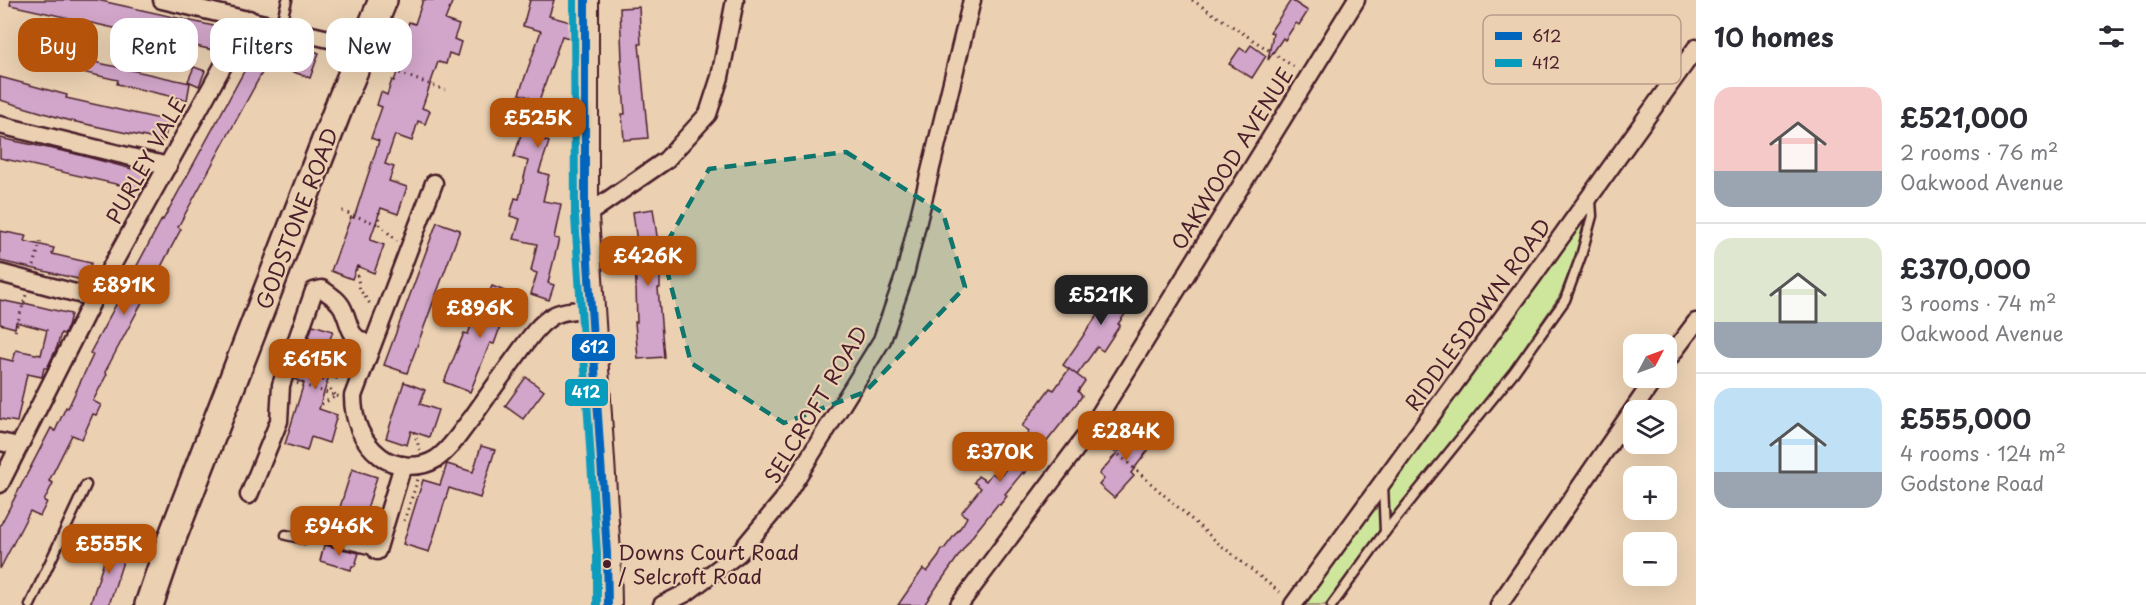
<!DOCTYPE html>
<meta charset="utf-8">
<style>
:root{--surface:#fff;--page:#f2f2f3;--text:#2b2b33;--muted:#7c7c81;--line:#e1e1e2;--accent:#b45309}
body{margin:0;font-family:"Playpen Sans",sans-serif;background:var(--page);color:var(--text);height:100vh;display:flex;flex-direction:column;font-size:22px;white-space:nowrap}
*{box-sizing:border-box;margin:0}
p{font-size:20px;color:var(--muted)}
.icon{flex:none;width:33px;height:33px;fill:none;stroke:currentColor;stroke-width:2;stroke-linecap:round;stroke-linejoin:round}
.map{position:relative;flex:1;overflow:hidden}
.drawer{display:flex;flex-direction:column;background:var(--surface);width:450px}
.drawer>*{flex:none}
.banner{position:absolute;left:18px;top:18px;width:570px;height:54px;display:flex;gap:12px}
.needle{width:39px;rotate:49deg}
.controls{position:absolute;left:1623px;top:334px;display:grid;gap:12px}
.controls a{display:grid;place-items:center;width:54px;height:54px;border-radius:12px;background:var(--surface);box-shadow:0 6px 24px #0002;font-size:30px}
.price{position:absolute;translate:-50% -51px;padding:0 14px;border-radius:12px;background:var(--accent);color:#fff;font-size:20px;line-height:39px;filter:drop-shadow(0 2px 3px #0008)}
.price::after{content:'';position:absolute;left:50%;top:36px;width:18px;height:14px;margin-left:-9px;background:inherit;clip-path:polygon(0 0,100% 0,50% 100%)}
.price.active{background:#222;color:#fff}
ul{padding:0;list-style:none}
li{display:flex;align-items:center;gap:18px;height:150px;padding:0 18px}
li+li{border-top:2px solid var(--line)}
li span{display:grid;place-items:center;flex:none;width:168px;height:120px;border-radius:18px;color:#555}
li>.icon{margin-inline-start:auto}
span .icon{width:72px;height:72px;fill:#fffc;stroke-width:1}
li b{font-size:26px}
h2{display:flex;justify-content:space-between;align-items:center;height:72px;padding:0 18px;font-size:26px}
.chip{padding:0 21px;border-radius:18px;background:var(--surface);box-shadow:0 6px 24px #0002;font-size:21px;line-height:54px}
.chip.active{background:var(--accent);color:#fff}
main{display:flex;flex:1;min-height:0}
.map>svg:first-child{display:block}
.green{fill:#cee69c;stroke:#8c8264;stroke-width:1.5}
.building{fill:#d2a6ca;stroke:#4a1f2b;stroke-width:1.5}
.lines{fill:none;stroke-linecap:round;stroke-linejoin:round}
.service-casing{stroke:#4a1f2b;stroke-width:13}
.minor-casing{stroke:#4a1f2b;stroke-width:21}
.primary-casing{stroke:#4a1f2b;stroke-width:30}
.trunk-casing{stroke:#4a1f2b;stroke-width:32}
.path{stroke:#4a1f2b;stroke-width:3;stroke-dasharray:1.5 4.5;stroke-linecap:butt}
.service{stroke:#ebd1b2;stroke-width:8}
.minor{stroke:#ebd1b2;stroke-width:16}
.primary{stroke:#ebd1b2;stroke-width:26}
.trunk{stroke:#ebd1b2;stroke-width:27}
.bus-1-casing{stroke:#ebd1b2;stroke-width:12}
.bus-2-casing{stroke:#ebd1b2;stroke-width:12}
.bus-1{stroke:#0065bd;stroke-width:8}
.bus-2{stroke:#079bbe;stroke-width:8}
.marked{fill:#0f766e;fill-opacity:0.2;stroke:#0f766e;stroke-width:4.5;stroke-dasharray:12 8;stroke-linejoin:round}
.bus-dot{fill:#4a1f2b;stroke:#ebd1b2;stroke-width:2}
.labels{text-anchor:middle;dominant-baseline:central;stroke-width:4.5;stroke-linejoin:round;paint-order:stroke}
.bus-label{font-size:20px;fill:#4a1f2b;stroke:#ebd1b2;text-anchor:start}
.street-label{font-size:21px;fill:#4a1f2b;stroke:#ebd1b2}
.key{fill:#ebd1b2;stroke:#bb9c8a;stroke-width:1.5}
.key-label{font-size:16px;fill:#4a1f2b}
.line-badge{stroke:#ebd1b2;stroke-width:2}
.badge-label{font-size:16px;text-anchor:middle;font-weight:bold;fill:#fff}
</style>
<main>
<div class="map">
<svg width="1696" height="605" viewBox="0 0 1696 605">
<rect width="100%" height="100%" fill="#ebd1b2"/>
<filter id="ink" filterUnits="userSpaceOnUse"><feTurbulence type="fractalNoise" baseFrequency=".0167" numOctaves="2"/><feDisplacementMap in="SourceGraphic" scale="12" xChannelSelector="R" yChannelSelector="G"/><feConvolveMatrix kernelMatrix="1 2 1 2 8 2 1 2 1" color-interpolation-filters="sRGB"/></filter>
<g filter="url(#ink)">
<polygon class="green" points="1586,213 1576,255 1559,297 1510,368 1386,524 1326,605 1305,605"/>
<g class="building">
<polygon points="11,0 97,0 223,28 218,51 10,5"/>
<polygon points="423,0 453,0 445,20 459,25 454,39 461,42 457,56 449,53 446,64 438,62 422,108 430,111 425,124 418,121 412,141 395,135 385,164 394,167 389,181 407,187 398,214 381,208 370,240 384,245 374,273 357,266 352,279 331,271 351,217 354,218 379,141 371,138 382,107 377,105 381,92 387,95 392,80 394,81 410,37 405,35 409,22 415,24"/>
<polygon points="530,0 554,0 549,16 570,22 569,38 562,36 537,107 548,110 541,139 549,142 539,172 549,175 543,201 561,204 554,238 559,239 548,283 554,285 549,300 531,294 537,273 531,271 537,244 514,239 520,219 510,216 515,198 519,199 528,161 514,157 524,125 521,124 529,97 519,94 541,31 523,26"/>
<polygon points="1291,0 1308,11 1299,25 1296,23 1285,40 1283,38 1268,60 1273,33 1270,32"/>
<polygon points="639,7 641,44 639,44 648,138 624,140 622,114 625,114 621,60 622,60 620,8"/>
<polygon points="262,35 274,41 259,68 263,71 178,227 181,229 105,372 107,374 93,401 101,405 96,415 93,414 82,439 72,435 49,481 53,483 44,501 47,502 40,516 30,511 0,569 0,526 51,428 55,431 66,407 68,408 93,355 90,353 162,219 163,220 254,53 252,52"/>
<polygon points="1251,45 1266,56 1252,78 1229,64 1240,48 1246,52"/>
<polygon points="300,46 319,53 310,78 291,71"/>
<polygon points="44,51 190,83 187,100 117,84 118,80 41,63"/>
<polygon points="194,67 205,71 199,86 188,81"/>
<polygon points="0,77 67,95 66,98 169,121 164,141 67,120 0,100"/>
<polygon points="0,138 72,153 151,174 142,190 0,158"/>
<polygon points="653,209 660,256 660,288 658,288 664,357 638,359 635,322 637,322 635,251 638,251 633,212"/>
<polygon points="437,222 460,230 407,373 384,365"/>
<polygon points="0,231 26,236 24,241 54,248 52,254 91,263 87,281 0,261"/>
<polygon points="1114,279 1135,295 1125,308 1128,310 1118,324 1120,325 1103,351 1097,347 1077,375 1063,365 1103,307 1099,305 1103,300 1100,297"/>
<polygon points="492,286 517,296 508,321 503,319 494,344 490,343 470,392 444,382 464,333 468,334 477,309 482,311"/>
<polygon points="0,300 24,305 24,303 71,314 68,326 64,334 61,333 57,347 47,368 44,368 42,377 27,374 17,422 0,419 0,358 13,361 16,350 41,355 47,330 16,322 15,328 0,324"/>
<polygon points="313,325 333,331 328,345 346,351 337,379 329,376 319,409 337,415 329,443 311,437 307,451 285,444 304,383 294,379"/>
<polygon points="1069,369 1085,381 1078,391 1082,396 1071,411 1030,463 1031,464 1024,474 1023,472 1005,494 1007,496 1000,505 998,504 974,534 924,605 898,605 923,569 927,572 939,556 942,549 944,549 963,524 967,517 961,513 981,488 974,482 978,476 986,481 992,473 999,478 1027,442 1024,440 1029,431 1022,426 1050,388 1054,390"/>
<polygon points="526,377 544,391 523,419 505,406"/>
<polygon points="404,382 425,390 420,404 438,410 429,437 411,431 407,445 386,438"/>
<polygon points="1140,426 1156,439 1155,441 1131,473 1134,476 1114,498 1099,485 1104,479 1099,474"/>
<polygon points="481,446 495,450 480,498 449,488 429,552 403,544 423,480 440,485 447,464 473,472"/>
<polygon points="352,469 377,477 361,528 336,520"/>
<polygon points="110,543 127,549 109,605 90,605"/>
<polygon points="324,545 359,553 355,566 352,566 351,570 320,561"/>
</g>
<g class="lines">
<g class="service-casing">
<g id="service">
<polyline points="280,27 287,0"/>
<polyline points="1383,484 1385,532"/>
<polyline points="286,535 305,539 319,537 377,551"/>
<polyline points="30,605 86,485"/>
<polyline points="1332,605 1385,532 1514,372 1565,300 1581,256 1592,216 1591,200"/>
</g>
</g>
<g class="minor-casing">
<g id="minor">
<polyline points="162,0 363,47"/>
<polyline points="0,125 168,166"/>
<path d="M 434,183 L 353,396 C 353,419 361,441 380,456 C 395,468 420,469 436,459 C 451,449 461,431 472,418 C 488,395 504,373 520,351 C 529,339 538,325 551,317 C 562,310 578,310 591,309"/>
<polyline points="585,216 666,160 708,114 720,77 735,0"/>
<polyline points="0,273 94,298"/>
<polyline points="1666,362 1696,322"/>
<polyline points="0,442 19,446"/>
<polyline points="0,484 94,298 249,19"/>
<path d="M 249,495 L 279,421 L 281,385 L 314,291 L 322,289 C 329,294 339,300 343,309 C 353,331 346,334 371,346"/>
<polyline points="377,551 403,465"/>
<polyline points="662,605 686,593 739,553 783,500 882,340 905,274 972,0"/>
<polyline points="959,605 1090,430 1356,0"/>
<polyline points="1293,605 1533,276 1696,48"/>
<polyline points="1499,605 1655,378"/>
</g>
</g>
<g class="primary-casing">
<polyline id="primary" points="585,0 585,216 607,553 608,605"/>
</g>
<g class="trunk-casing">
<polyline id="trunk" points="149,605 172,538 340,104 383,0"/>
</g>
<g class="path">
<polyline points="1192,0 1296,68"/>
<polyline points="377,65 445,90"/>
<polyline points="342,211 380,225"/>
<polyline points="379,212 380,225 397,241"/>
<polyline points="34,266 41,239"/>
<polyline points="356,269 360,290 371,305"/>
<polyline points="15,331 26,295"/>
<polyline points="319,375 336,396 320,405"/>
<polyline points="297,383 340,397"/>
<polyline points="414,432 420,450"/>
<polyline points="1101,439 1217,542 1283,595"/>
<polyline points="404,521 418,479"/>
</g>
<use href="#service" class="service"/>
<use href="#minor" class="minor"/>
<use href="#primary" class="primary"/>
<use href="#trunk" class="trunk"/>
<g class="bus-1-casing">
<polyline id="bus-1" points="585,0 585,216 607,553 608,605"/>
</g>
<g class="bus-2-casing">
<polyline id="bus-2" points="574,0 575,217 597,553 597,605"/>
</g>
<use href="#bus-1" class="bus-1"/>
<use href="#bus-2" class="bus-2"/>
</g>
</g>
<path class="marked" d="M 846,152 L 943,213 L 965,287 L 865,392 L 784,423 L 691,363 L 662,251 L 709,169 Z"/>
<circle class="bus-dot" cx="607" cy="564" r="5"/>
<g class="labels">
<g class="bus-label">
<text x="618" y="552">Downs Court Road<tspan x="618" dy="24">/ Selcroft Road</tspan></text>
</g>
<g class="street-label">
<text transform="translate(1231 158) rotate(-58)">OAKWOOD AVENUE</text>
<text transform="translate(145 160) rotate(-61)">PURLEY VALE</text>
<text transform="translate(296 218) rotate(-69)">GODSTONE ROAD</text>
<text transform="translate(1477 314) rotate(-54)">RIDDLESDOWN ROAD</text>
<text transform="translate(815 404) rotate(-59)">SELCROFT ROAD</text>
</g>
</g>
<rect x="1483" y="15" width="198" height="69" rx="9" class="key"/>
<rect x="1495" y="32" width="27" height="8" fill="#0065bd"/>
<rect x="1495" y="59" width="27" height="8" fill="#079bbe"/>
<g class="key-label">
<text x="1532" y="42">612</text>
<text x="1532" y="69">412</text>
</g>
<g class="line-badge">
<rect x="571" y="333" width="45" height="29" rx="6" fill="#0065bd"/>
<rect x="564" y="378" width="45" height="29" rx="6" fill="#079bbe"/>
</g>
<g class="badge-label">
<text x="594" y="353">612</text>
<text x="586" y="398">412</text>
</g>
</svg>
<div class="controls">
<a><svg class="needle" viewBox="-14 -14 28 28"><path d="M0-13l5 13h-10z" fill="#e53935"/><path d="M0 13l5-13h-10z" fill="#7c7c81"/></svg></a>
<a><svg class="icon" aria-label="layers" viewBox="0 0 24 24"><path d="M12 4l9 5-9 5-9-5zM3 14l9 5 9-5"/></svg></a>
<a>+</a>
<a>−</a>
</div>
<b class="price" style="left:538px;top:149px">£525K</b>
<b class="price" style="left:648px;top:287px">£426K</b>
<b class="price" style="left:124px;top:316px">£891K</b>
<b class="price active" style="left:1101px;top:326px">£521K</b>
<b class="price" style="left:480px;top:339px">£896K</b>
<b class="price" style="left:315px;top:390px">£615K</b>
<b class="price" style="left:1126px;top:462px">£284K</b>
<b class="price" style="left:1000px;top:483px">£370K</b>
<b class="price" style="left:339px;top:557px">£946K</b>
<b class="price" style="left:109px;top:575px">£555K</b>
<div class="banner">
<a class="chip active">Buy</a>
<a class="chip">Rent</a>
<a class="chip">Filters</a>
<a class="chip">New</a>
</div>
</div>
<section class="drawer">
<h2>10 homes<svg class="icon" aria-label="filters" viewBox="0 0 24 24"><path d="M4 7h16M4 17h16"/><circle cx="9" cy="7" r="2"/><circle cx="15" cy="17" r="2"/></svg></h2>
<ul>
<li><span style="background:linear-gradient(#f6c9c9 70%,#9aa5b1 0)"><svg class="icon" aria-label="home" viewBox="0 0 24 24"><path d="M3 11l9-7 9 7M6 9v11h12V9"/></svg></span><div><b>£521,000</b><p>2 rooms · 76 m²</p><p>Oakwood Avenue</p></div></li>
<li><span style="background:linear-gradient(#dfe7d0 70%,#9aa5b1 0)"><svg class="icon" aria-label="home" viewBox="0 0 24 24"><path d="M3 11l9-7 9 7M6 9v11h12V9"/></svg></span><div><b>£370,000</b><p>3 rooms · 74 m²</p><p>Oakwood Avenue</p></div></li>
<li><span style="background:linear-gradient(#bfe0f5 70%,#9aa5b1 0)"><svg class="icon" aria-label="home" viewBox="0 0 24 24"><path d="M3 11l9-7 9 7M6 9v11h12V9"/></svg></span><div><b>£555,000</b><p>4 rooms · 124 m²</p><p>Godstone Road</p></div></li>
</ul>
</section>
</main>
